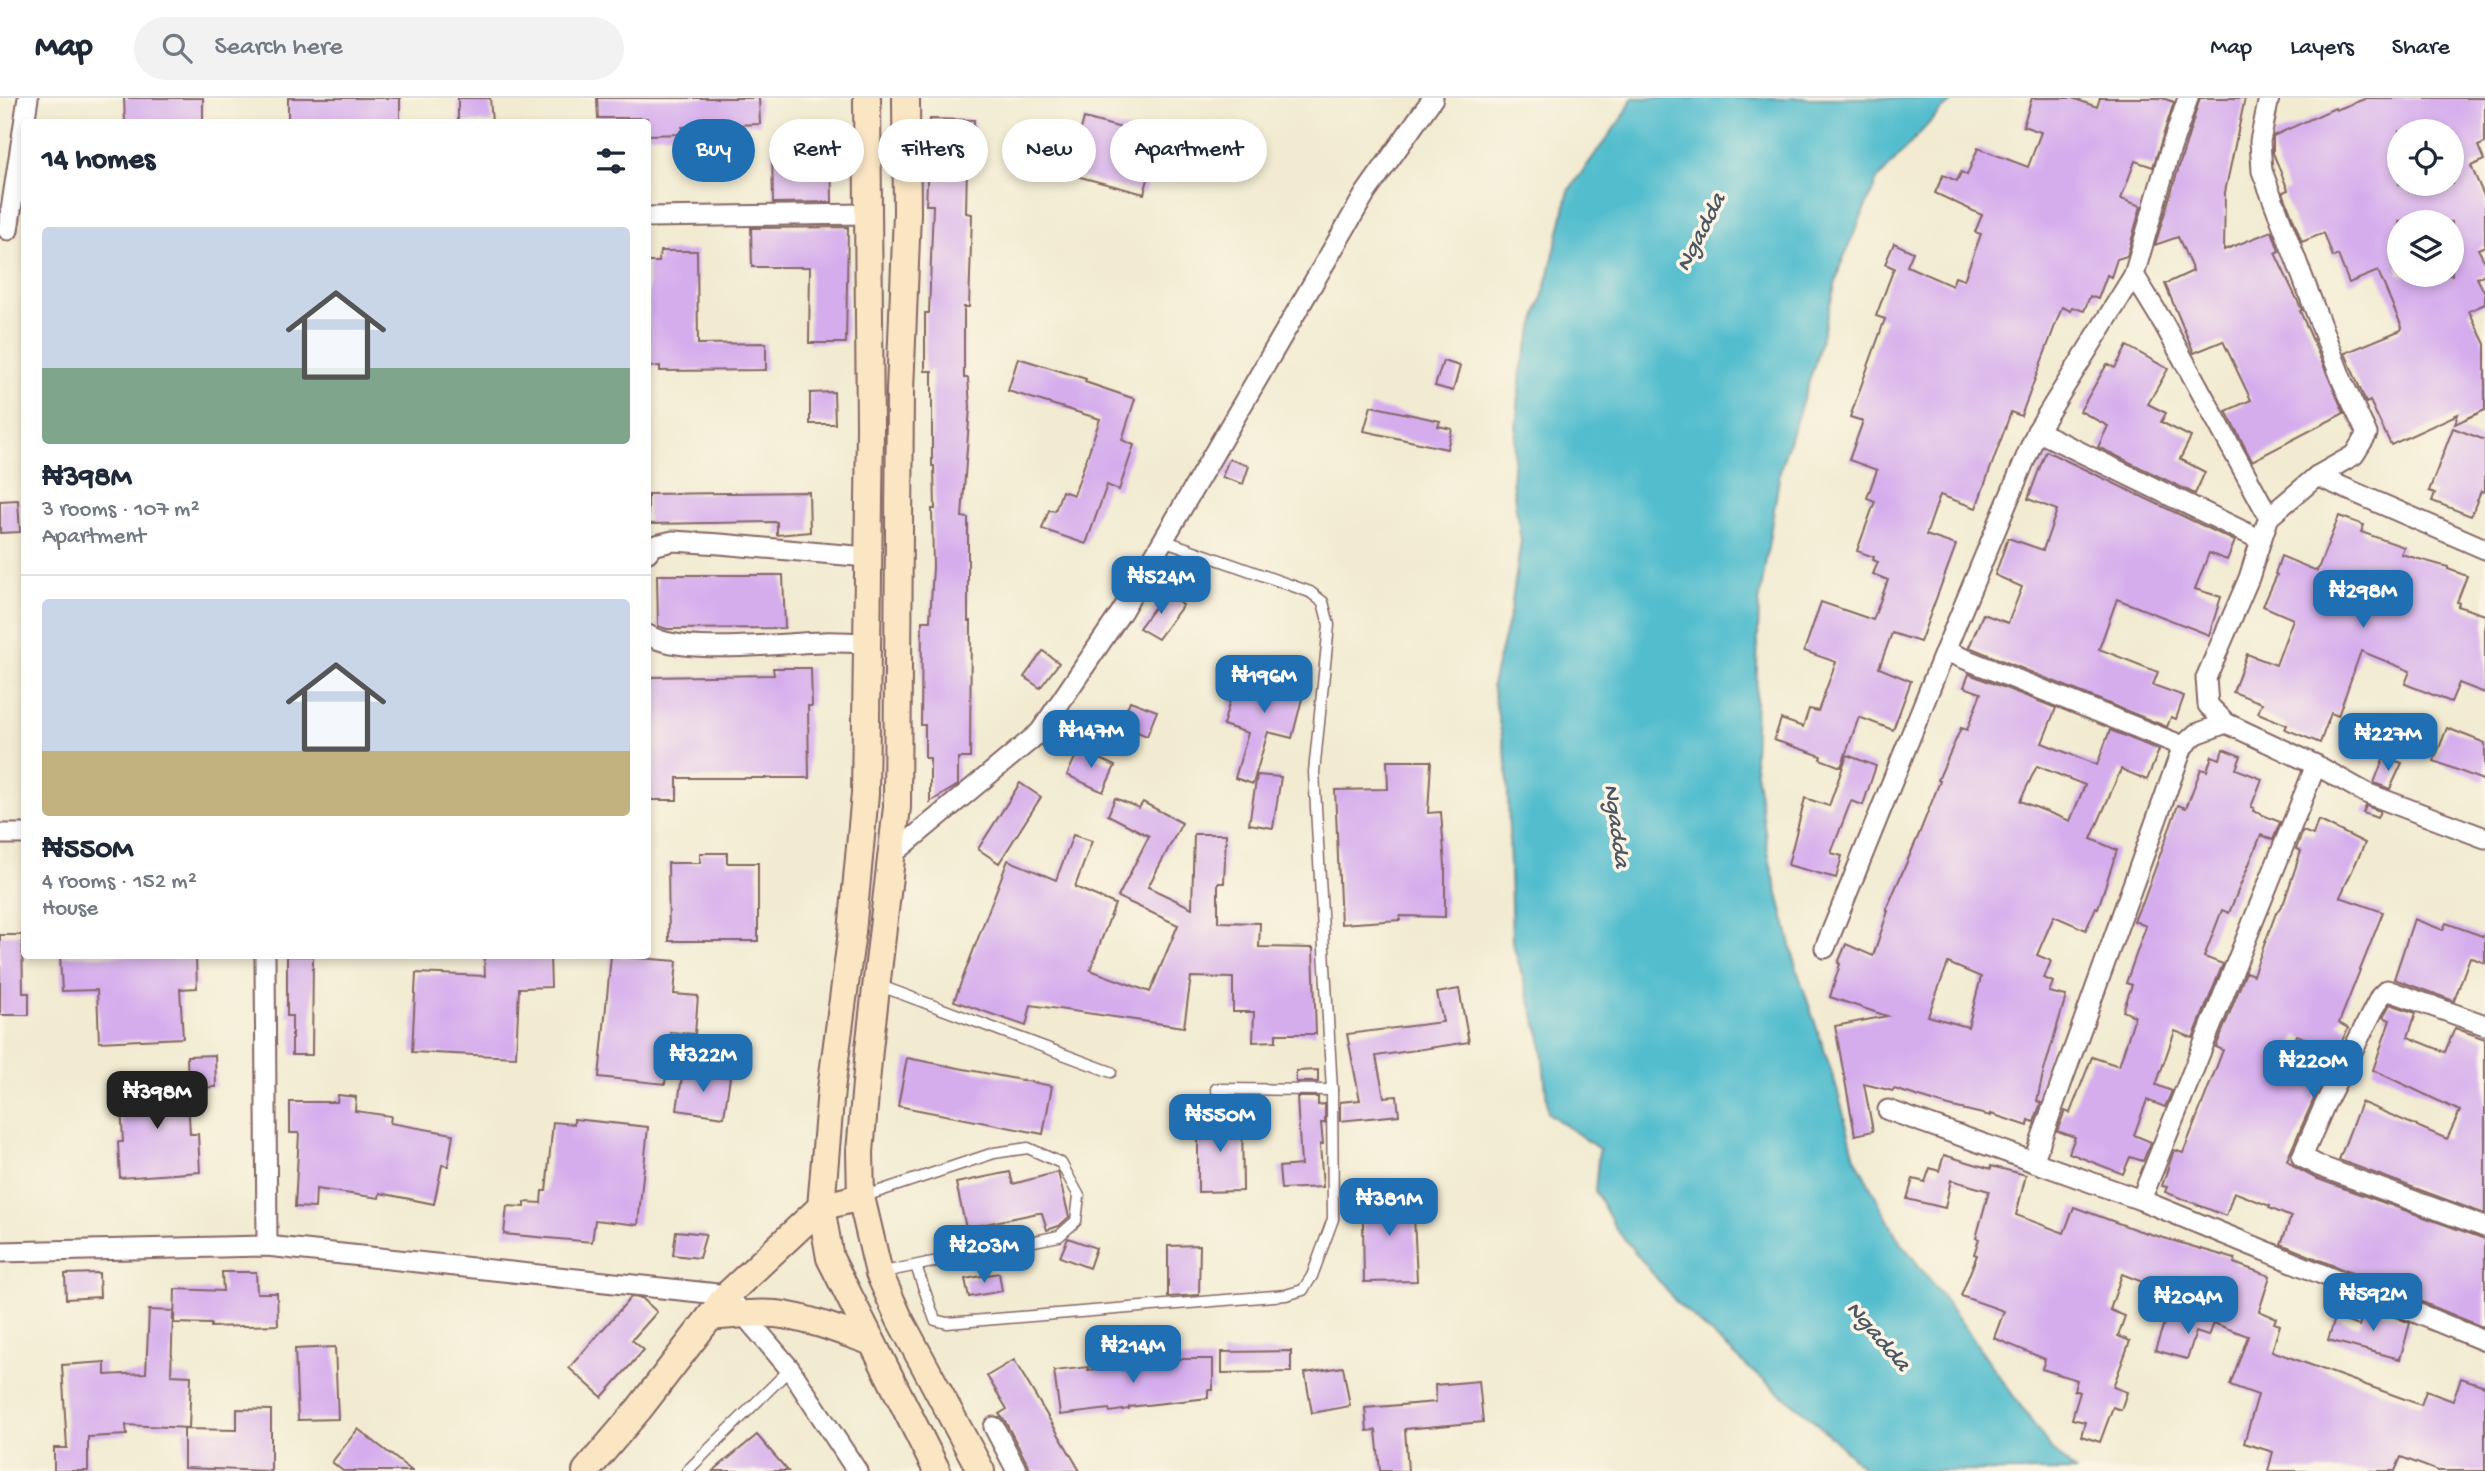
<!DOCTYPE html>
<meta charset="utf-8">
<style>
:root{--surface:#fff;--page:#f2f2f3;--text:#1f2937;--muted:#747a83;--line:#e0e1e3;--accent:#1f6fb2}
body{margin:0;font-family:"Gochi Hand",sans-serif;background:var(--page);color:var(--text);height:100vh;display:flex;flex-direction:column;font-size:26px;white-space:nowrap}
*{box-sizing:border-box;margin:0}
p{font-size:23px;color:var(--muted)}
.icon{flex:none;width:38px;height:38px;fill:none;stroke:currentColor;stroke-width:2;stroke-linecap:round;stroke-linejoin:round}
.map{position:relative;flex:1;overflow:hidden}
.sheet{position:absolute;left:21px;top:21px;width:630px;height:840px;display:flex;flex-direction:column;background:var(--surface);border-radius:7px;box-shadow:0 4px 10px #0003}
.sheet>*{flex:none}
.hud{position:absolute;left:672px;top:21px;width:665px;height:63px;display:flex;gap:14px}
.buttons{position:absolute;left:2387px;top:21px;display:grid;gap:14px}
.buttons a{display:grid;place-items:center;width:77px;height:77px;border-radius:50%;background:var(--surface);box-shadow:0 4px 10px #0003;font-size:35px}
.price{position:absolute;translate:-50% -60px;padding:0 16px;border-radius:14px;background:var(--accent);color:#fff;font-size:23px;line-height:46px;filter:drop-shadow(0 2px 4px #0008)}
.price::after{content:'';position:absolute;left:50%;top:42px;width:21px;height:16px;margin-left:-10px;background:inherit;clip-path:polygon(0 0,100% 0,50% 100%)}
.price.active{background:#222;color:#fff}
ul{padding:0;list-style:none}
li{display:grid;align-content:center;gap:14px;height:371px;padding:0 21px}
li+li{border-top:2px solid var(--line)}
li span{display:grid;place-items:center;height:217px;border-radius:7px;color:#555}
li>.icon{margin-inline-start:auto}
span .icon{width:126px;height:126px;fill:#fffc;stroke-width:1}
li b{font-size:30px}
h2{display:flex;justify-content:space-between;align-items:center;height:84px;padding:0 21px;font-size:30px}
.pill{padding:0 24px;border-radius:32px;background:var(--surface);box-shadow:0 4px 10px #0003;font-size:24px;line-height:63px}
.pill.active{background:var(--accent);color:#fff}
header{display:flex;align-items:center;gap:42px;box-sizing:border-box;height:98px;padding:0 35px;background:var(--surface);border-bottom:2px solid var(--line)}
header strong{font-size:33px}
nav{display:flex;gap:38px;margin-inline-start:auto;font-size:24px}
.search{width:490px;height:63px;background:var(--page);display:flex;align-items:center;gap:18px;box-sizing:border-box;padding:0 24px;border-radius:38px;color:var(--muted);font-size:26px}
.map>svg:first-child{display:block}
.water{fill:#52bdce;stroke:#4e6e7c;stroke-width:2}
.building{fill:#d5aded;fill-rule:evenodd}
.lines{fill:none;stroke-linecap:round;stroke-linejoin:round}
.lane-casing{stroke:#856665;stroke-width:13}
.street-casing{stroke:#856665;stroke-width:23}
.secondary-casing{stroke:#856665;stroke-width:30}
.lane{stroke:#fff;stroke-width:10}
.street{stroke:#fff;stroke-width:19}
.secondary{stroke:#fbe6c4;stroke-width:26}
.labels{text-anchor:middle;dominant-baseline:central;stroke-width:7;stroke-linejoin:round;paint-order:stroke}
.water-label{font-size:24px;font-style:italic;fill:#4d5664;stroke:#fcf5e5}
</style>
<header>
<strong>Map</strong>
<div class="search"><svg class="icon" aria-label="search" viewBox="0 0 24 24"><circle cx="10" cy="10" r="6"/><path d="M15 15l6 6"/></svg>Search here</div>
<nav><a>Map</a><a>Layers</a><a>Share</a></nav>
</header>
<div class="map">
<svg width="2485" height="1373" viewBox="0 0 2485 1373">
<rect width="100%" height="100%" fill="#fcf5e5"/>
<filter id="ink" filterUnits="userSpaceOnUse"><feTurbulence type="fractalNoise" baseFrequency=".0143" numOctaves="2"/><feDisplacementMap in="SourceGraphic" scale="14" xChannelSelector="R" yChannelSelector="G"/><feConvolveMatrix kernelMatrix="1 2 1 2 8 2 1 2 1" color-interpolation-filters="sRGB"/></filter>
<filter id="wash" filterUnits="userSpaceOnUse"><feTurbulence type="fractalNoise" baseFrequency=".00686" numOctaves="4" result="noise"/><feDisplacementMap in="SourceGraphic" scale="28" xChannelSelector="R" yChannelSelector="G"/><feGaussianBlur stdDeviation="1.57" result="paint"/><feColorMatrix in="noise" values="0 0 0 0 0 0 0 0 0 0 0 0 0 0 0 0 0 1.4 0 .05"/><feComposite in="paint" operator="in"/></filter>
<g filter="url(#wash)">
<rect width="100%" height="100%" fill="#f2ebd2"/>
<polygon class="water" points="1632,0 1958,0 1940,13 1877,82 1840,168 1815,265 1781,368 1759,505 1754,661 1769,760 1798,875 1835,984 1855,1059 1897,1139 1956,1217 2052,1352 2075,1373 1867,1373 1811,1320 1750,1271 1677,1205 1616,1131 1595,1093 1599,1051 1548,1015 1541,940 1512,843 1507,664 1492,587 1511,511 1521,443 1512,383 1521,272 1549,176 1569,92 1626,14"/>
<g id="blocks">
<g class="building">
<polygon points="124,0 203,0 203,24 125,24"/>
<rect x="288" y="0" width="112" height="24"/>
<polygon points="458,0 490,0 492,24 458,24"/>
<polygon points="597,0 759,0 760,26 682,29 682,36 648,37 647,20 598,20"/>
<polygon points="2032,0 2072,0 2097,9 2100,0 2162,0 2174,4 2153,69 2135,63 2121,101 2141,108 2127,158 2117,161 2111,179 2107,177 2098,201 2090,198 2084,213 2072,209 2071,213 2062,209 2021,318 2011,314 1976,410 1940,397 1926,437 1956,447 1920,544 1892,535 1879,570 1911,583 1893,632 1859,619 1841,669 1820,661 1821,658 1810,654 1774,642 1781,621 1803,629 1809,611 1818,613 1836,564 1804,553 1821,504 1873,522 1888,482 1873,476 1878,464 1873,462 1874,459 1857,453 1875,403 1867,400 1877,372 1849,362 1863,323 1850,319 1885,221 1876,218 1894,170 1885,166 1894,145 1913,154 1907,168 1952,188 1955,179 1964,182 1981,136 1975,134 1982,117 1935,95 1943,77 1957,83 1961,74 1967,77 1978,50 2028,69 2041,34 2023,28"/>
<polygon points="2200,0 2245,0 2225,94 2224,152 2272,133 2279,153 2275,155 2302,212 2300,213 2344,315 2252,363 2226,313 2251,302 2223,243 2194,255 2165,186 2193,173 2178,139 2155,147"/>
<path d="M 2367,0 L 2485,0 L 2485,45 L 2478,48 L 2484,62 L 2471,68 L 2485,100 L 2485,148 L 2478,151 L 2485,164 L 2485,176 L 2477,180 L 2485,195 L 2485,206 L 2469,213 L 2485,246 L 2485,312 L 2455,326 L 2458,316 L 2391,347 L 2370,303 L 2366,305 L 2345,255 L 2401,232 L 2402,229 L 2378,173 L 2349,185 L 2338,157 L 2333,159 L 2324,135 L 2302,144 L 2283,94 L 2288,92 L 2273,55 L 2273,38 L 2335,10 L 2336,12 ZM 2399,33 L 2452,33 L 2452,86 L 2399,86 ZM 2399,124 L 2452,124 L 2452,177 L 2399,177 Z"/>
<polygon points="1084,20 1159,40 1144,96 1069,76"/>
<polygon points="930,21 974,22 973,68 967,67 966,115 972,116 969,209 964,209 964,280 968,280 970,309 962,419 968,420 968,523 971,523 970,660 958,660 958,687 930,704 930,660 925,660 925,627 921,627 922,523 930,523 933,469 932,411 935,411 934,368 932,368 932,273 925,273 925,215 929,215 933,107 926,107"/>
<polygon points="772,48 831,48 832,104 773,105"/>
<polygon points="848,129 846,245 809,245 810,169 752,169 751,130"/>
<polygon points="660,153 697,153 698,246 766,245 766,272 660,273 660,268 648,269 648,164 659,164"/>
<polygon points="2127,248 2168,271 2148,306 2166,315 2161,324 2191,339 2180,361 2205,374 2195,396 2098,349 2108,328 2080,313 2107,266 2115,270"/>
<polygon points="1018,260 1086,281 1085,284 1135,301 1122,342 1134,347 1119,392 1107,387 1086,446 1042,431 1049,412 1055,413 1062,393 1074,397 1100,321 1008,293"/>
<polygon points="1443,263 1460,268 1453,293 1435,288"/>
<polygon points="834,294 835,326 810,326 810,295"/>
<polygon points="1371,308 1440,323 1438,328 1452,331 1447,351 1364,333"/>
<polygon points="2453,330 2485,342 2485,394 2481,393 2471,418 2432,403 2435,395 2429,393"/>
<polygon points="2046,353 2235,443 2227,462 2209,455 2195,491 2221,499 2209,537 2117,501 2099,551 2158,574 2153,587 2184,598 2176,621 2171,619 2167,629 1969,549 1983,516 2008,525 2022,489 1995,477 2008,440 2043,452 2057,412 2028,401"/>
<polygon points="1229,361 1249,368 1243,386 1222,379"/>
<polygon points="809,394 810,434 777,437 777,424 648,426 648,396"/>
<polygon points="18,402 20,434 0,435 0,403"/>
<polygon points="2339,418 2364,427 2361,434 2404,449 2401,456 2448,469 2448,471 2467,478 2457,504 2459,505 2458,508 2485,517 2485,595 2459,585 2451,604 2405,586 2410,573 2361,553 2338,618 2331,615 2320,645 2285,631 2287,627 2258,615 2262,605 2233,594 2247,556 2276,567 2293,521 2263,508 2277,477 2275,476 2281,458 2317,473"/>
<polygon points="657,477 783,477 785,530 667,531 658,528"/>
<polygon points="1165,495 1183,507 1158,541 1139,530"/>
<polygon points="1043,553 1059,565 1040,590 1024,579"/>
<polygon points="773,570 811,570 812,608 808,608 809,680 677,680 677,702 648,702 648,579 774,577"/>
<polygon points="1260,570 1307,581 1292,640 1268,634 1253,686 1235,680 1248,635 1223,627 1235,585 1254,590"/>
<path d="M 1969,576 L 2056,610 L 2042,645 L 2070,656 L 2097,667 L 2110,632 L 2159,652 L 2147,682 L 2121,671 L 2091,741 L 2117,752 L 2098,810 L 2096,809 L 2086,832 L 2054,818 L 2037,857 L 2051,863 L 2044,880 L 2053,884 L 2049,894 L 2066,898 L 2043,976 L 2037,1003 L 2041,1005 L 2034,1024 L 2029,1022 L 2028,1028 L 1991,1016 L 1991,1018 L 1949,1008 L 1894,991 L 1893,993 L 1864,986 L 1873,1033 L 1855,1037 L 1835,928 L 1887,918 L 1830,899 L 1840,866 L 1838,865 L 1846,846 L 1873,858 L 1888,813 L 1886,812 L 1919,736 L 1940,683 L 1938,682 L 1961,630 L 1967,632 L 1981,595 L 1964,589 ZM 2037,668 L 2085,687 L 2070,723 L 2020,703 ZM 1948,865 L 1981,879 L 1968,929 L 1928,918 Z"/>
<polygon points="1130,603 1157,613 1147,638 1120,627"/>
<polygon points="2447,630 2485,645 2485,683 2434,663"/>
<polygon points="1079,651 1115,668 1103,694 1067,677"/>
<polygon points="2223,651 2241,658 2236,671 2262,681 2251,709 2254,710 2253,713 2280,724 2273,742 2261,737 2229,815 2222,812 2204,859 2223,866 2193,940 2175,933 2156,987 2172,993 2165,1009 2147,1002 2134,1037 2151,1044 2143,1063 2130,1059 2123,1076 2069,1055 2075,1039 2057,1033 2065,1013 2070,1015 2092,959 2119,968 2135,918 2123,913 2132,887 2126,885 2146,828 2134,823 2141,806 2142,807 2178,707 2186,710 2201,671 2207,673 2212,658 2220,661"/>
<polygon points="1847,657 1876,668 1863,707 1851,703 1831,755 1842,758 1836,780 1788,767 1805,700 1829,708"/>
<polygon points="2384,659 2402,665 2390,691 2374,685"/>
<polygon points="1387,663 1431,663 1428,715 1441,714 1445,768 1445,819 1400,818 1400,822 1341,826 1335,692 1388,691"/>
<polygon points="1257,677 1281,679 1273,730 1249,726"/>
<polygon points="1020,685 1041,699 999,765 978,751"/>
<polygon points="1115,700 1139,710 1143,704 1182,725 1148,789 1192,810 1194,736 1226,736 1224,785 1218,785 1218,824 1260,825 1259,849 1313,850 1316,936 1276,936 1276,943 1253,944 1254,914 1233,914 1233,880 1191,879 1184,929 1031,907 1026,928 954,903 1008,762 1056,782 1073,737 1092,743 1075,789 1115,806 1090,872 1150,894 1178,827 1118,799 1149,738 1108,717"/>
<polygon points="2366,708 2380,713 2377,720 2363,715"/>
<polygon points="2318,722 2365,745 2340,799 2383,814 2339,925 2348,930 2337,954 2297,937 2283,972 2320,987 2287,1062 2296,1070 2315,1080 2485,1141 2485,1230 2281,1146 2291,1119 2269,1110 2270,1108 2234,1094 2226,1118 2165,1094 2167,1089 2162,1088 2174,1052 2183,1055 2223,952 2216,949 2246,874 2253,877 2276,815 2284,804 2301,753 2296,751 2303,733 2313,737"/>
<polygon points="700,755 727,755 727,765 758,765 758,843 669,843 668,765 700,765"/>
<polygon points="2414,821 2443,832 2446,825 2485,839 2485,865 2470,859 2454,903 2394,881"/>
<polygon points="0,837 22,837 23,895 29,895 29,917 0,917"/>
<polygon points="60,858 196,858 197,890 180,891 183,940 99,944 97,892 62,893"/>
<polygon points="287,858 313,858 312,957 292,957 292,918 287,918"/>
<polygon points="484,858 550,858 551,889 519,890 516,959 412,954 416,875 485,878"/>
<polygon points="611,858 677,863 674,896 698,898 695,936 670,934 665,986 599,979"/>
<polygon points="1459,891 1469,944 1376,958 1384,999 1397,998 1399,1017 1340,1023 1340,1004 1360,1002 1347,936 1443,924 1437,895"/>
<polygon points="2390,906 2416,915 2408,939 2445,954 2455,930 2485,941 2485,1116 2339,1062 2361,1004 2447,1041 2460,1013 2373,972 2390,922 2383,919"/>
<polygon points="215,957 216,989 188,990 187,958"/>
<polygon points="907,960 1052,988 1043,1036 898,1008"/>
<polygon points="683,972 730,979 724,1019 677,1012"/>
<polygon points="1318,972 1318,984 1296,984 1296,973"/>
<polygon points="187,983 190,1036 198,1036 200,1074 120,1080 118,1044 123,1044 120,987"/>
<polygon points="338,997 356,999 355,1013 391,1018 390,1025 453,1036 448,1068 442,1067 434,1106 380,1095 379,1100 316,1091 315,1110 295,1109 299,1035 290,1035 290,1004 337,1004"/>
<polygon points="1297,999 1318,999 1318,1007 1325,1006 1325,1025 1321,1025 1323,1046 1320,1046 1323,1089 1281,1091 1279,1069 1301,1067"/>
<polygon points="1242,1017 1243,1093 1198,1094 1198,1020"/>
<polygon points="574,1021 648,1029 638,1127 595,1122 592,1144 504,1136 507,1108 525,1109 525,1104 541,1105 542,1093 546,1093 553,1024 574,1026"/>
<polygon points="1944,1057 1991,1071 1991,1068 2026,1077 2016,1117 2064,1135 2074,1109 2137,1132 2235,1161 2234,1165 2270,1178 2259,1213 2276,1220 2274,1225 2280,1227 2272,1253 2421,1307 2426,1293 2453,1303 2461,1280 2485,1288 2485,1373 2438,1373 2401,1359 2395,1373 2268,1373 2273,1354 2244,1345 2258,1297 2230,1287 2248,1238 2213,1225 2208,1238 2196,1234 2187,1261 2155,1252 2174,1196 2122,1176 2110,1212 2125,1218 2118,1238 2130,1243 2113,1289 2127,1294 2121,1312 2113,1309 2100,1344 2081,1338 2085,1324 2072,1321 2080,1294 2074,1292 2077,1282 2042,1271 2045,1261 1994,1240 2004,1213 1961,1198 1977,1157 1974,1156 1979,1141 1976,1140 1989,1093 1951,1082 1945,1110 1907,1101 1913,1081 1925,1084 1930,1070 1939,1073"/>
<polygon points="1010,1074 1013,1086 1058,1074 1069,1119 1059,1128 1047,1132 1042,1115 1038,1115 966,1130 956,1085"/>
<polygon points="1413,1096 1417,1183 1364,1184 1363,1126 1359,1099"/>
<polygon points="676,1133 706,1136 699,1160 673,1157"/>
<polygon points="1068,1140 1096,1150 1089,1170 1060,1159"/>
<polygon points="1200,1147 1199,1197 1168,1199 1168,1148"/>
<polygon points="222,1174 256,1174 257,1195 277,1195 278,1227 211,1229 211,1226 174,1225 175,1191 223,1193"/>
<polygon points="99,1175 100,1199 66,1201 65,1176"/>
<polygon points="999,1175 1002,1193 969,1199 965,1181"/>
<polygon points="631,1199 642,1200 657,1214 632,1242 644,1252 602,1299 569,1270"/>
<polygon points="2366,1207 2410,1225 2400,1261 2328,1242 2335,1220 2359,1228"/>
<polygon points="149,1212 173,1213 171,1277 191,1278 189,1330 126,1327 127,1337 88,1339 88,1373 54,1373 54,1350 67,1350 62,1267 105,1264 105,1277 146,1275"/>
<polygon points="335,1249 338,1321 298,1322 295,1251"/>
<polygon points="1291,1253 1291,1274 1222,1275 1222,1254"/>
<polygon points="1170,1261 1213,1261 1213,1292 1208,1292 1208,1300 1129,1309 1129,1311 1110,1314 1109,1311 1060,1317 1054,1273 1088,1269 1088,1272 1137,1265 1137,1264"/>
<polygon points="1014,1262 1066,1349 1080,1373 1031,1373 1005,1323 999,1316 1007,1311 987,1278"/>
<polygon points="1343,1269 1350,1308 1312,1315 1305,1275"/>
<polygon points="1479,1283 1483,1324 1405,1331 1408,1373 1380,1373 1376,1332 1367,1333 1365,1310 1436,1304 1435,1287"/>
<polygon points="237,1311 271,1312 271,1373 184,1370 184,1331 237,1332"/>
<polygon points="358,1331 412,1373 343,1373 332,1364"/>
<polygon points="757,1337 788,1373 713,1373"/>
</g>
</g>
</g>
<g filter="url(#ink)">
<use href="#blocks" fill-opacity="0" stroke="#856665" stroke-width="2"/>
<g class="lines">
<g class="lane-casing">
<g id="lane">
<polyline points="878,887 1111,974"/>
<polyline points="1216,991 1332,992"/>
<polyline points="862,1099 994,1055 1028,1050 1061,1065 1079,1098 1076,1123 1059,1138 879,1175"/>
<polyline points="916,1168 935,1222 947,1225 1286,1197 1303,1192 1312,1178 1333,1121 1332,992 1314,674 1329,527 1323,504 1310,494 1163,442"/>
<polyline points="687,1373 790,1271"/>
</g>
</g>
<g class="street-casing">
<g id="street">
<polyline points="648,119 868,116"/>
<polyline points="8,132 28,0"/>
<polyline points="2134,177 2164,226 2269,419"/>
<polyline points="2037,333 2261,442 2249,480 2206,580 2208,607 2226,625 2316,667 2366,695 2485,740"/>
<polyline points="2317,378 2485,451"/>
<polyline points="2261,442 2269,419 2317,378 2354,357 2367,336 2343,285 2262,73 2260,43 2269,0"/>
<polyline points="648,454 652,448 673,443 720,446 867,459"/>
<path d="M 648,537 C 682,558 780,545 822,544 C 836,543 851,545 866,545"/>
<polyline points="1945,553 2183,648 2196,636 2226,625"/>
<polyline points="0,736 24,736"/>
<polyline points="892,757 1040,634 1122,513 1365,96 1433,0"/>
<polyline points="1825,850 1945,553 2037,333 2134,177 2169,56 2188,0"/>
<polyline points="265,858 267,1148"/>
<polyline points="2485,927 2387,892 2380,899 2325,1006 2302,1059 2319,1068 2485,1129"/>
<polyline points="1888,1012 2141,1102 2485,1243"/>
<polyline points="2033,1064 2183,648"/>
<polyline points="2141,1102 2316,667"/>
<polyline points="0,1154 267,1148 727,1197 790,1271 857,1373"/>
<polyline points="994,1329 1017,1373"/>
</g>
</g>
<g class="secondary-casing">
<g id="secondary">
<polyline points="867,0 870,330 865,696 852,834 831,991 821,1109 830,1160 937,1373"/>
<polyline points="906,0 907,115 900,293 897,709 869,951 860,1054 861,1099 879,1175 899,1220 981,1373"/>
<path d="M 710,1219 C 732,1217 755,1214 776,1216 C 809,1220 841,1233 872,1244"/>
<polyline points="586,1373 639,1311 727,1197 821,1109 861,1099"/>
</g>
</g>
<use href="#lane" class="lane"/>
<use href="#street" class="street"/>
<use href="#secondary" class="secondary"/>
</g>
</g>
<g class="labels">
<g class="water-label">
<text transform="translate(1702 135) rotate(-63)">Ngadda</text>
<text transform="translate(1615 728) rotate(82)">Ngadda</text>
<text transform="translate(1877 1239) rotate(49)">Ngadda</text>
</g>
</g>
</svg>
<div class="buttons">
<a><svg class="icon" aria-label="locate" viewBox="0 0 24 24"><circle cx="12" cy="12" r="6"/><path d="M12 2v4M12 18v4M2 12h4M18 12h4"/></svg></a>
<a><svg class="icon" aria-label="layers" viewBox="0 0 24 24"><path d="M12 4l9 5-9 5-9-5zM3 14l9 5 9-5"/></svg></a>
</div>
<b class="price" style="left:1161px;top:518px">₦524M</b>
<b class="price" style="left:2363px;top:532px">₦298M</b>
<b class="price" style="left:1264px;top:617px">₦196M</b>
<b class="price" style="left:1091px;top:672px">₦147M</b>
<b class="price" style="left:2388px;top:675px">₦227M</b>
<b class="price" style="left:703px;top:996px">₦322M</b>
<b class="price" style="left:2313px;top:1002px">₦220M</b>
<b class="price active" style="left:157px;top:1033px">₦398M</b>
<b class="price" style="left:1220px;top:1056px">₦550M</b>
<b class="price" style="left:1389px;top:1140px">₦381M</b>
<b class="price" style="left:984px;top:1187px">₦203M</b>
<b class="price" style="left:2373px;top:1235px">₦592M</b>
<b class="price" style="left:2188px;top:1238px">₦204M</b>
<b class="price" style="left:1133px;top:1287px">₦214M</b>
<div class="hud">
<a class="pill active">Buy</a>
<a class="pill">Rent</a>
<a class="pill">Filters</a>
<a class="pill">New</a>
<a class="pill">Apartment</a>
</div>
<section class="sheet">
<h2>14 homes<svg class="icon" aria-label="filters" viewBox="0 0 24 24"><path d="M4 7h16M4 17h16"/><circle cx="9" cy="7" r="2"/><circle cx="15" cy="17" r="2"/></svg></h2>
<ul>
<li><span style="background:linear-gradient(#c9d6e8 65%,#7fa58c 0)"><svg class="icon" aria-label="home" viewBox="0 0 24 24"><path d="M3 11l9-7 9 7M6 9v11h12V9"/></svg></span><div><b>₦398M</b><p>3 rooms · 107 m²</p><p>Apartment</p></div></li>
<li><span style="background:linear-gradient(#c9d6e8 70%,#c2b280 0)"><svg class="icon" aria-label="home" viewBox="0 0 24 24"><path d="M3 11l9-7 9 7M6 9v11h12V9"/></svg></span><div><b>₦550M</b><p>4 rooms · 152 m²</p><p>House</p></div></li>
</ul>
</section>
</div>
